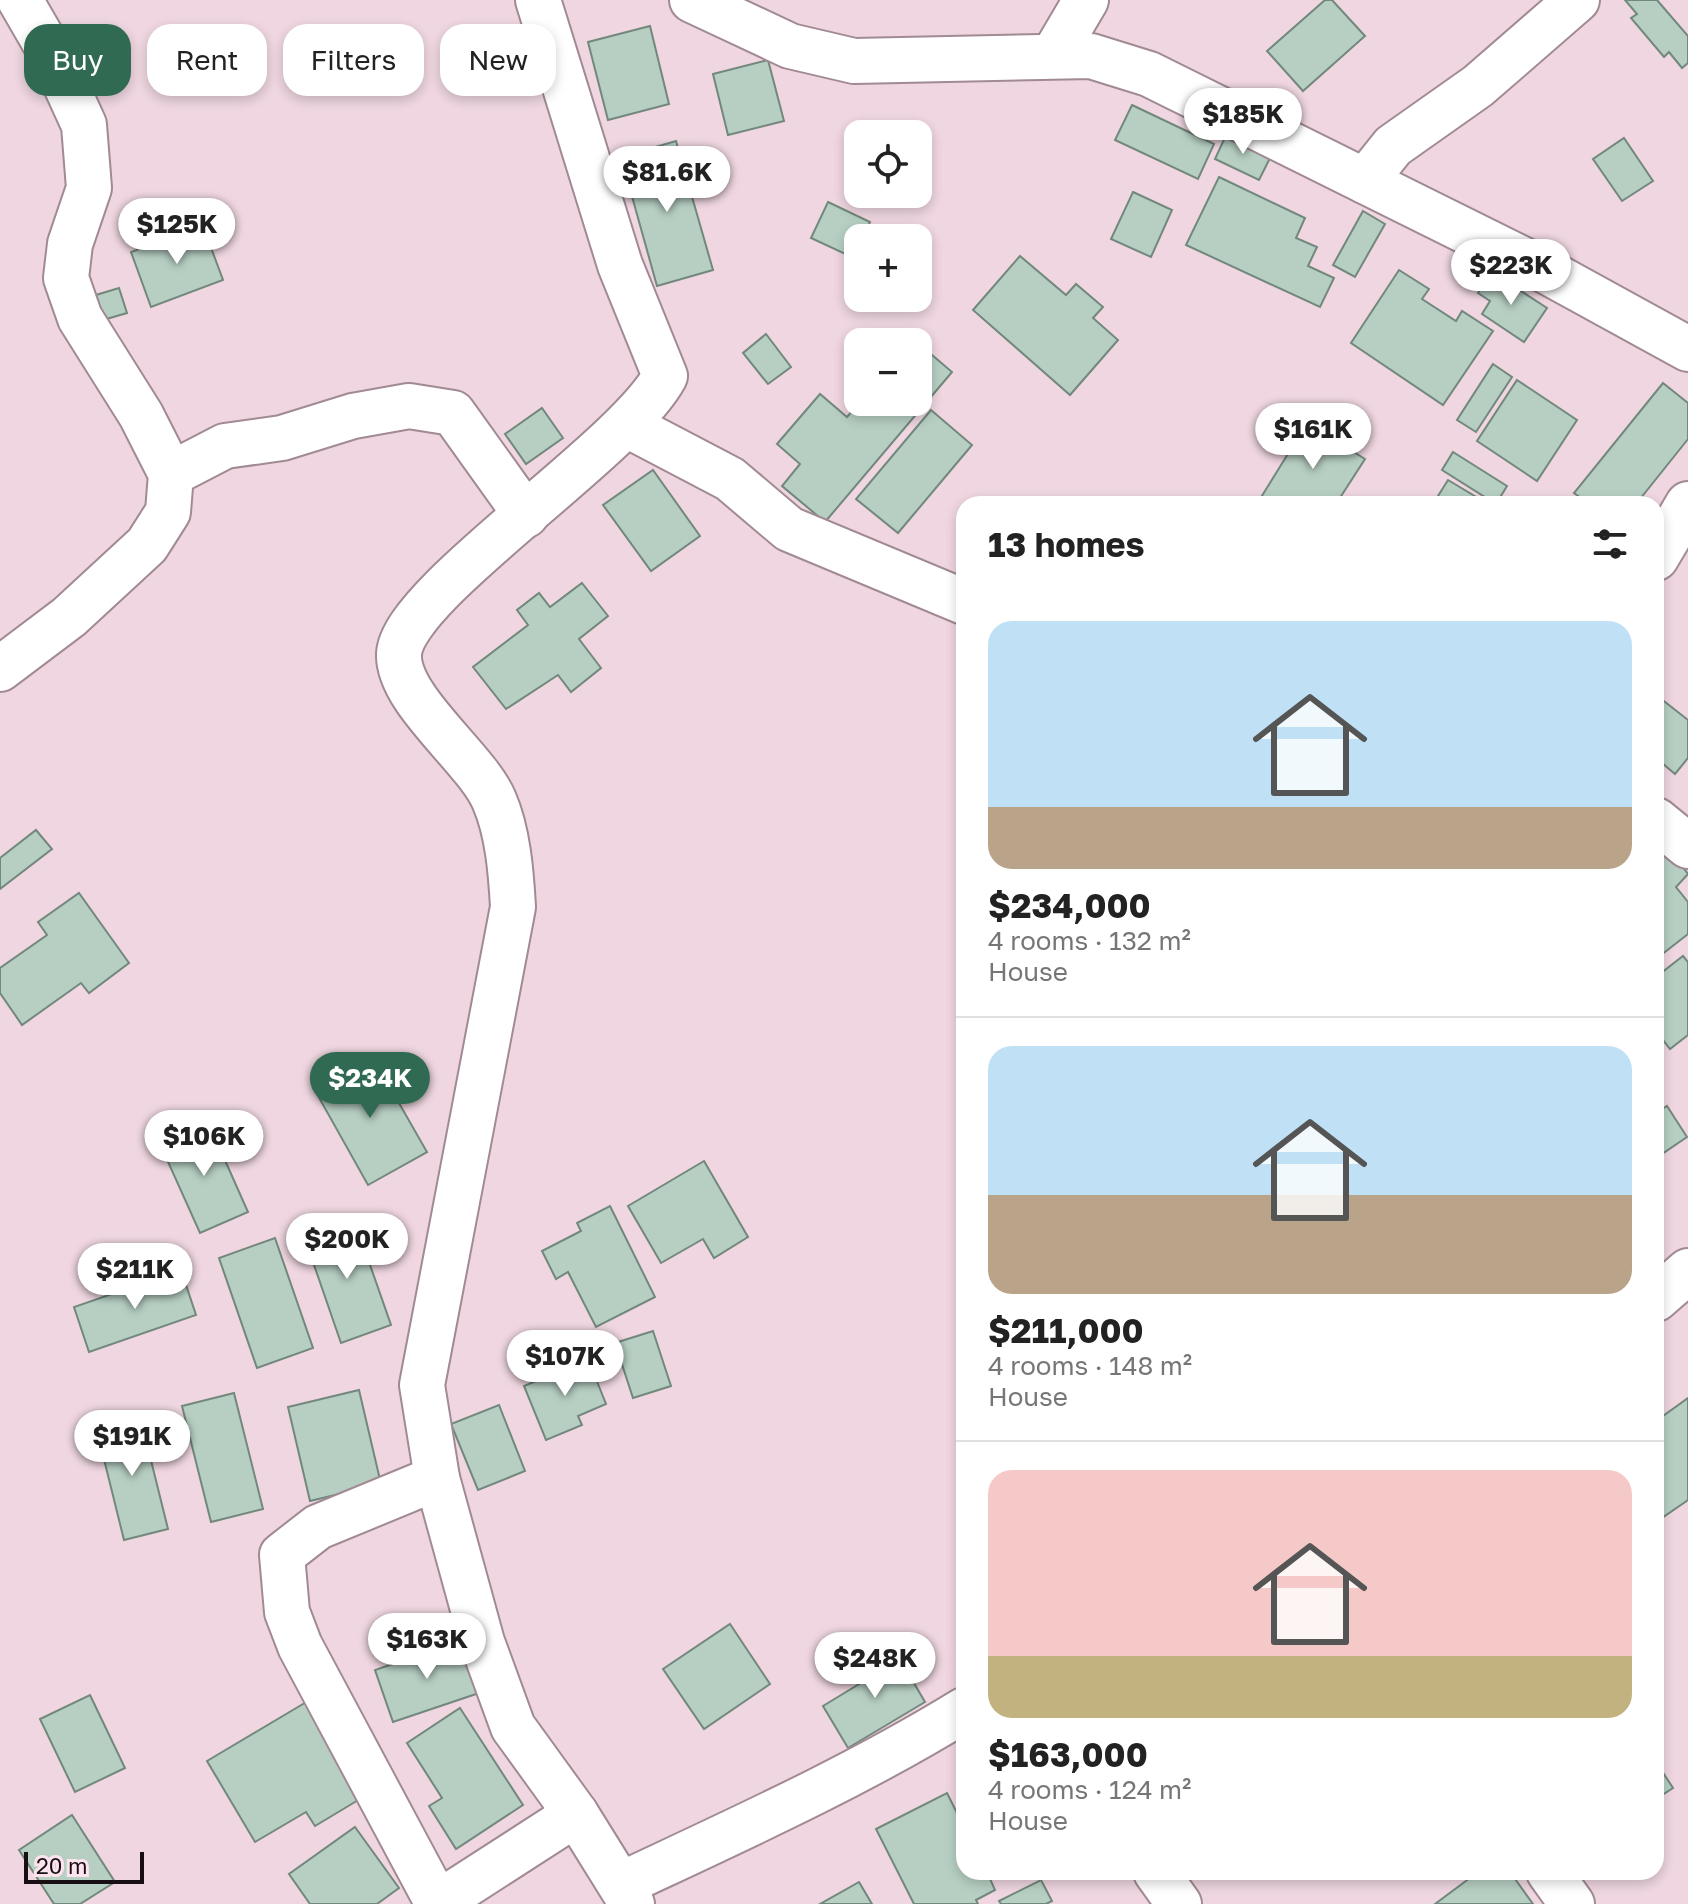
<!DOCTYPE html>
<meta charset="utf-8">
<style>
:root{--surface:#fff;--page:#f6f6f6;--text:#222;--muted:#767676;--line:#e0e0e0;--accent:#316a53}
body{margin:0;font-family:"Golos Text",sans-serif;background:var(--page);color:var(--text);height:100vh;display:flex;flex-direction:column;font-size:30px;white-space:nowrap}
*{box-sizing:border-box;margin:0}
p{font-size:26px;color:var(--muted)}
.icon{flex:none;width:44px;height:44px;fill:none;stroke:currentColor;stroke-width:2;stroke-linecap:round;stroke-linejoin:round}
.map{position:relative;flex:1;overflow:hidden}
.panel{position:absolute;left:956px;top:496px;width:708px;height:1384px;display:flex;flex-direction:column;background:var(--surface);border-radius:24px;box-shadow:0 4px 12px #0003}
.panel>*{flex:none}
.top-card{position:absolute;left:24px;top:24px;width:760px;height:72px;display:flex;gap:16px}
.fabs{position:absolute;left:844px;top:120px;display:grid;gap:16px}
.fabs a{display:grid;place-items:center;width:88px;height:88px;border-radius:16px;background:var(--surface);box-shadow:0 4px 12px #0003;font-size:40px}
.scale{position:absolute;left:24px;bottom:20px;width:120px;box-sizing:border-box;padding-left:8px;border:4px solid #170f13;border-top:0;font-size:22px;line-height:28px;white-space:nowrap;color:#170f13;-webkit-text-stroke:6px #fde3ed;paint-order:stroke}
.price{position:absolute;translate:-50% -68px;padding:0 18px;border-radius:28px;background:#fff;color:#222;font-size:26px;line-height:52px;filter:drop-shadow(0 2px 4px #0008)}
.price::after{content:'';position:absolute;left:50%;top:48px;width:24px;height:18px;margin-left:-12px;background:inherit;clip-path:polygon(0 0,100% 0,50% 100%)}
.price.selected{background:var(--accent);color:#fff}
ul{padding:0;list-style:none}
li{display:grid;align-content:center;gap:16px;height:424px;padding:0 32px}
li+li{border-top:2px solid var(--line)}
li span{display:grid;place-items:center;height:248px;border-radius:24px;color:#555}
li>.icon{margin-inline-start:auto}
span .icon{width:144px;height:144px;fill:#fffc;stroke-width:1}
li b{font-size:34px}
h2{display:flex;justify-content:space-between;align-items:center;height:96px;padding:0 32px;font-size:34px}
.chip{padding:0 28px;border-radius:24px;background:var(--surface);box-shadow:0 4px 12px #0003;font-size:28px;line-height:72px}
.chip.selected{background:var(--accent);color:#fff}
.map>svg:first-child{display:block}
.building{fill:#b7cfc3;stroke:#72887d;stroke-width:2}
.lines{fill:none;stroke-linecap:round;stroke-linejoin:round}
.street-casing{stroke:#a18a93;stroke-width:48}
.street{stroke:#fff;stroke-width:44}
</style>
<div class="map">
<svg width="1688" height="1904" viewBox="0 0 1688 1904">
<rect width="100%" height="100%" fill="#efd6e0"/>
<g class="building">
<polygon points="1325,0 1332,0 1365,36 1303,91 1267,51"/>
<polygon points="1625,0 1657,0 1688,36 1688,63 1682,68 1669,52 1664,57 1631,18 1637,14"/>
<polygon points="650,26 669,104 608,120 588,42"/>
<polygon points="768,60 784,121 728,135 713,74"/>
<polygon points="1132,105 1214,144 1198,179 1115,140"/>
<polygon points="1227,133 1272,154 1259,180 1215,159"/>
<polygon points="1624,138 1653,181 1622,201 1593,159"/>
<polygon points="676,141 713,270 657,286 621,157"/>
<polygon points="1219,177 1305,218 1296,238 1317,247 1308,266 1334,278 1320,307 1186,245"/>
<polygon points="1133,192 1172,210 1151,257 1111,239"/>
<polygon points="828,202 870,222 863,238 858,238 854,258 811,238"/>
<polygon points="1363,211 1385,224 1355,277 1333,265"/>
<polygon points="203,226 223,280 151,307 131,252"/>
<polygon points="1020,256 1066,295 1076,284 1103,307 1093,318 1118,340 1070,395 973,310"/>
<polygon points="1399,270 1429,289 1422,299 1456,321 1462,311 1493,331 1443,405 1351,343"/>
<polygon points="1492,272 1547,308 1524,342 1482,314 1490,301 1478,293"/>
<polygon points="119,288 127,313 103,320 96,295"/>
<polygon points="766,334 791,367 768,384 743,353"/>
<polygon points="918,343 952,372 825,522 782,486 800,464 777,444 820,394 847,417 860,402 918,402"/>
<polygon points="1493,364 1512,377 1476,432 1457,420"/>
<polygon points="1517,380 1577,420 1537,481 1477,441"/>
<polygon points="1663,383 1688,403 1688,439 1636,504 1589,504 1574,493"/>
<polygon points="542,408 563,438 526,464 505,434"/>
<polygon points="931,410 972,445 898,533 856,499"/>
<polygon points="1307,423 1365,459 1336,504 1267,504 1260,499"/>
<polygon points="1453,452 1507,486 1496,504 1442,470"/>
<polygon points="653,470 700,536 651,571 603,505"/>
<polygon points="1448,480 1488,504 1433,504"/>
<polygon points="582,583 608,616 579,639 601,668 571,692 558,675 506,709 473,667 528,625 517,610 539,593 550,607"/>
<polygon points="1660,698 1688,720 1688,758 1675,774 1656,758 1656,703"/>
<polygon points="36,830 52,849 0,889 0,858"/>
<polygon points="1667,847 1688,874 1676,887 1688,902 1688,934 1656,959 1656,856"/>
<polygon points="79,893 129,963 89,993 81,983 22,1025 0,993 0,968 47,935 38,922"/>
<polygon points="1683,956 1688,962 1688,1035 1670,1049 1656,1031 1656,977"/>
<polygon points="371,1054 427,1152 368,1185 313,1087"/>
<polygon points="1667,1106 1687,1137 1656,1158 1656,1113"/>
<polygon points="208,1122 248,1212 200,1233 160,1144"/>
<polygon points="704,1161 748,1237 714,1258 703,1239 661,1263 628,1206"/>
<polygon points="610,1206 655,1297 596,1327 568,1272 556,1279 542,1251 581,1231 577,1223"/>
<polygon points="354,1219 391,1325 341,1343 304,1236"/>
<polygon points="275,1238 313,1348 257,1368 219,1258"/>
<polygon points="181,1270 196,1315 89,1352 74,1307"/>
<polygon points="653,1331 671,1386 633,1398 615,1343"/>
<polygon points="588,1359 606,1404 578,1416 582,1425 546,1440 524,1386"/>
<polygon points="359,1390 381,1484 310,1501 288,1407"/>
<polygon points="234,1393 263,1509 211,1522 182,1406"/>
<polygon points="1688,1398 1688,1500 1656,1522 1656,1421"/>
<polygon points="499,1405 525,1471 478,1490 451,1424"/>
<polygon points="140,1416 168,1529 124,1540 96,1427"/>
<polygon points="730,1624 770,1684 704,1729 663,1669"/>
<polygon points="461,1640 479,1693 393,1722 375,1670"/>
<polygon points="894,1649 925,1702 848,1748 823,1706 869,1678 863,1668"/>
<polygon points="90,1695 125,1768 75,1792 40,1719"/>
<polygon points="308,1701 365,1796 315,1826 306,1812 255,1842 207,1761"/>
<polygon points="460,1708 523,1805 456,1849 429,1806 442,1798 407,1743"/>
<polygon points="1656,1762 1673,1788 1656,1799"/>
<polygon points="947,1793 964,1827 964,1872 987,1872 995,1890 976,1900 978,1904 914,1904 876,1829"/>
<polygon points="72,1815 115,1882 80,1904 54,1904 19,1850"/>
<polygon points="355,1827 399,1888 377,1904 310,1904 289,1874"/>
<polygon points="1478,1872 1510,1872 1533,1904 1435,1904"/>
<polygon points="1041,1880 1052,1901 1046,1904 1001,1904 999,1901"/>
<polygon points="859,1882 872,1904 820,1904"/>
</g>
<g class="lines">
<g class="street-casing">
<g id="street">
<path d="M 538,0 L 620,265 L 665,376 C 626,450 402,593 399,654 C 397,700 476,758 494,800 C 508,832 511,872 513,907 L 422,1385 L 437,1478 L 482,1642 L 513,1727 L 576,1814 L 632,1904"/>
<polyline points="692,0 790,46 854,61 1091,56 1149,74 1544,270 1688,349"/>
<polyline points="1053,56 1086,0"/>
<polyline points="1365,181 1393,146 1478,86 1577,0"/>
<polyline points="627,425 730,479 789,529 964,602"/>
<polyline points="171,474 225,446 282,438 353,416 409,406 453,413 526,515"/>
<polyline points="1656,558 1688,504"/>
<polyline points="0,669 69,617 147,545 168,512 171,474 141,415 80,318 66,278 70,244 89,188 84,125 53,57 20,0"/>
<polyline points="1656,820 1688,846"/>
<polyline points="1656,1299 1688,1271"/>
<polyline points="437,1478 318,1527 282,1555 287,1612 300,1646 438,1904"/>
<polyline points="1156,1872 1179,1904"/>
<polyline points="1549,1872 1572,1904"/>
<path d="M 622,1884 C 737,1830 855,1777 964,1710"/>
<polyline points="438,1903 576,1814"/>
</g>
</g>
<use href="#street" class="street"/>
</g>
</svg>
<div class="fabs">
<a><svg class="icon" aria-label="locate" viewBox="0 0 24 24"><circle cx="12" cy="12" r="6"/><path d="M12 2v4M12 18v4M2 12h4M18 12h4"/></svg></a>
<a>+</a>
<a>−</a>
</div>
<div class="scale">20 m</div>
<b class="price" style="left:1243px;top:156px">$185K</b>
<b class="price" style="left:667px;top:214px">$81.6K</b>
<b class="price" style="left:177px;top:266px">$125K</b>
<b class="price" style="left:1511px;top:307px">$223K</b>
<b class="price" style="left:1313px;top:471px">$161K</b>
<b class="price selected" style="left:370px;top:1120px">$234K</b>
<b class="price" style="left:204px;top:1178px">$106K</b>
<b class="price" style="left:347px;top:1281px">$200K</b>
<b class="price" style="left:135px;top:1311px">$211K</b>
<b class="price" style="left:565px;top:1398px">$107K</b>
<b class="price" style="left:132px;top:1478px">$191K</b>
<b class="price" style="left:427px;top:1681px">$163K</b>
<b class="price" style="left:875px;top:1700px">$248K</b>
<div class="top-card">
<a class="chip selected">Buy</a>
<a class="chip">Rent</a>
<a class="chip">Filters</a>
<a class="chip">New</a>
</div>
<section class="panel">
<h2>13 homes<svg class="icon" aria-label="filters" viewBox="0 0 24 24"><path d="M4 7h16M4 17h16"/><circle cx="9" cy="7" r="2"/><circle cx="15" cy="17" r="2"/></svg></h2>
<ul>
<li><span style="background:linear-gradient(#bfe0f5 75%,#b9a48a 0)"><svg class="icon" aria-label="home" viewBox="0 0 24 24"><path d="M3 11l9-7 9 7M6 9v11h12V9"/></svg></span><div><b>$234,000</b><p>4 rooms · 132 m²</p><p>House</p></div></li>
<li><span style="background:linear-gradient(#bfe0f5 60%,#b9a48a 0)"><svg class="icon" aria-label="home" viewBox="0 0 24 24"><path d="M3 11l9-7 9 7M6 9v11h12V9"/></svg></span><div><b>$211,000</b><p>4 rooms · 148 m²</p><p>House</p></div></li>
<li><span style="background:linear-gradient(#f6c9c9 75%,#c2b280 0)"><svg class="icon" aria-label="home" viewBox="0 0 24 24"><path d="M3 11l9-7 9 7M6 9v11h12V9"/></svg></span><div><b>$163,000</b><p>4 rooms · 124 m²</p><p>House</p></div></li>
</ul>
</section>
</div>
